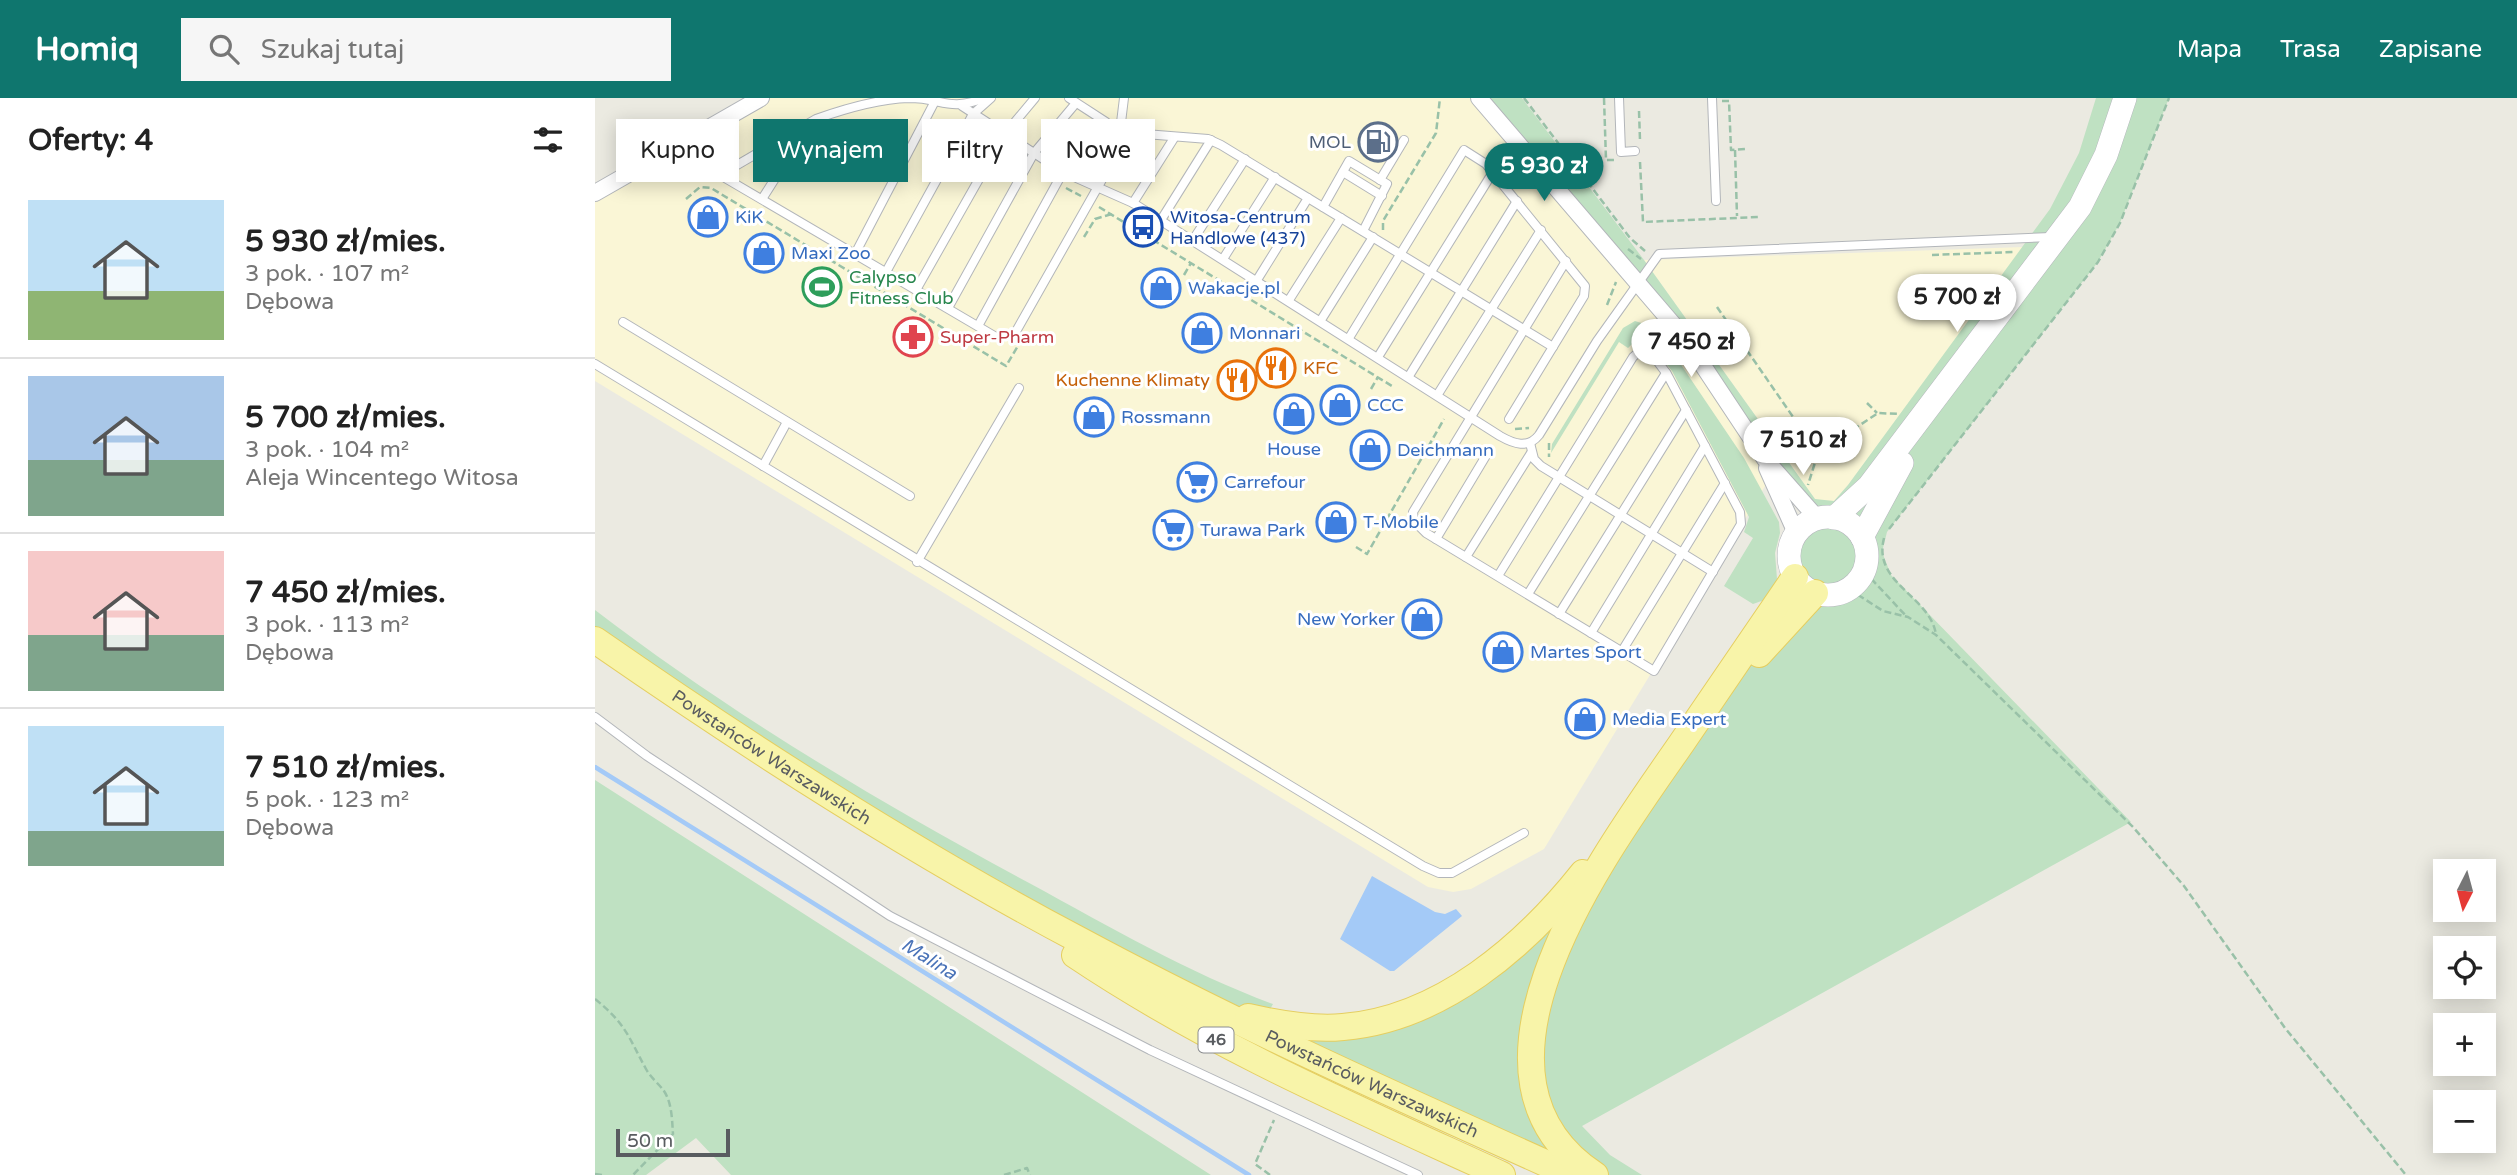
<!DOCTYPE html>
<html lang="pl">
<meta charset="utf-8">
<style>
:root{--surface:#fff;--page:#f6f6f6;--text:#222;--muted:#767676;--line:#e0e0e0;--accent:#0f766e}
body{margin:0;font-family:"Varela Round",sans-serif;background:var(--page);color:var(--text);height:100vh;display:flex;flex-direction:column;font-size:26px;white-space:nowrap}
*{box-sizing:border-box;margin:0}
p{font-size:23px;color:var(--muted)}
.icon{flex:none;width:38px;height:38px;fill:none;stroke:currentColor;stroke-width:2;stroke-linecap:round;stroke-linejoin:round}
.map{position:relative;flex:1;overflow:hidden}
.panel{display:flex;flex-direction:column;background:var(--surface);width:595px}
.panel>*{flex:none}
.top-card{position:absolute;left:21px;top:21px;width:665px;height:63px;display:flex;gap:14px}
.needle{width:46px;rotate:186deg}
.buttons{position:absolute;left:1838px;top:761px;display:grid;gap:14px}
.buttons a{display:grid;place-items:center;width:63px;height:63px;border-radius:0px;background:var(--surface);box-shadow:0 4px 18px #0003;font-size:35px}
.scale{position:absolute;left:21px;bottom:18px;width:114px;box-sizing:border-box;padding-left:7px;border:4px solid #595c60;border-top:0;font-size:19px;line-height:24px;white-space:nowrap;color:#595c60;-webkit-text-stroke:5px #fff;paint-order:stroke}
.price{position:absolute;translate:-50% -60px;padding:0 16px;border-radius:24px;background:#fff;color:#222;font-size:23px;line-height:46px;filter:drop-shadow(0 2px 4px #0008)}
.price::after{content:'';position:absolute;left:50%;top:42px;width:21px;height:16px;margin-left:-10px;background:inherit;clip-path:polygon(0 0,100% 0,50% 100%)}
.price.active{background:var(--accent);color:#fff}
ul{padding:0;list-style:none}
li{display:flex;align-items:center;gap:21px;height:175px;padding:0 28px}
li+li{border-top:2px solid var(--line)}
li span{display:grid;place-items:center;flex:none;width:196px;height:140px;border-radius:0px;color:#555}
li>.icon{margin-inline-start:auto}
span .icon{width:84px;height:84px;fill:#fffc;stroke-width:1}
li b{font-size:30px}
h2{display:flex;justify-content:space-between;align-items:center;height:84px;padding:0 28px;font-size:30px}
.pill{padding:0 24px;border-radius:0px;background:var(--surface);box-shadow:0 4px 18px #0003;font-size:24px;line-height:63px}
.pill.active{background:var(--accent);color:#fff}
header{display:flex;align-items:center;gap:42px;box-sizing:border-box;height:98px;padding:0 35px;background:var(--accent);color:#fff}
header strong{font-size:33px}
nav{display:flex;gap:38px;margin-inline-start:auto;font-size:24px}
.search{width:490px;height:63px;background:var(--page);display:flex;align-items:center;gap:18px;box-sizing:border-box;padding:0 24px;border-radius:0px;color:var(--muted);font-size:26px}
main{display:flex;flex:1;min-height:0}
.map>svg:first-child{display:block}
.commercial{fill:#faf6d6}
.green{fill:#bfe1c2}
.water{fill:#a4caf7}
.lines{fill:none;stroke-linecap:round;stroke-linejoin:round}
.stream{stroke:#a4caf7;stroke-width:4.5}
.lane-casing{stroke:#b3b6ba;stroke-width:10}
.street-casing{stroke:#b3b6ba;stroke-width:18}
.secondary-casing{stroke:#b4b6bc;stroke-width:24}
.primary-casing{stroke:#e5ce60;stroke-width:28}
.path{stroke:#99c1a8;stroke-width:2.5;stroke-dasharray:7 3.5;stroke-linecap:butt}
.lane{stroke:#fff;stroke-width:8}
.street{stroke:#fff;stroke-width:16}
.secondary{stroke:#fff;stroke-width:23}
.primary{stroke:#f8f4a9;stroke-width:26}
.labels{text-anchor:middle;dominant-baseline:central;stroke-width:6;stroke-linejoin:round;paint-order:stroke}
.shield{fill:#fff;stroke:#8b8d90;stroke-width:2}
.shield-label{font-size:16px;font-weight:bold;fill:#595c60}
.service-label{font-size:18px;fill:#4e5e75;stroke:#fff;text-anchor:end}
.shop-label{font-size:18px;fill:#366cbe;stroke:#fff;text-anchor:start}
.transit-label{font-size:18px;fill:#164399;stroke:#fff;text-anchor:start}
.leisure-label{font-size:18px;fill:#27864d;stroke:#fff;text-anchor:start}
.health-label{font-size:18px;fill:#be3a42;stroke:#fff;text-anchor:start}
.food-label{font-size:18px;fill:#c56008;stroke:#fff;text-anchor:start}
.street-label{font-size:18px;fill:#595c60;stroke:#fff}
.water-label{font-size:19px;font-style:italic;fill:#4a73b8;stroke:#fff}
</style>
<header>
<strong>Homiq</strong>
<div class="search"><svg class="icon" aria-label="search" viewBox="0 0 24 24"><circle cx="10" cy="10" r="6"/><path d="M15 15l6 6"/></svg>Szukaj tutaj</div>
<nav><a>Mapa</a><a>Trasa</a><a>Zapisane</a></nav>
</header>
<main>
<section class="panel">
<h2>Oferty: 4<svg class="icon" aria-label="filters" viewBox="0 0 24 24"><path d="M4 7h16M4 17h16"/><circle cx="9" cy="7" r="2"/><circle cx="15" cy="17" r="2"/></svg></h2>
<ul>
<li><span style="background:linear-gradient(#bfe0f5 65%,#8fb573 0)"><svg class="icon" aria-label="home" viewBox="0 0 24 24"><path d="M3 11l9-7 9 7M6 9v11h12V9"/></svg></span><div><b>5 930 zł/mies.</b><p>3 pok. · 107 m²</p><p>Dębowa</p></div></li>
<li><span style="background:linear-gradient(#a9c7e8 60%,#7fa58c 0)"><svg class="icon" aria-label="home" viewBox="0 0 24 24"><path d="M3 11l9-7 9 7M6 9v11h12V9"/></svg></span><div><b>5 700 zł/mies.</b><p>3 pok. · 104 m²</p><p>Aleja Wincentego Witosa</p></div></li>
<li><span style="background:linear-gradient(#f6c9c9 60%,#7fa58c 0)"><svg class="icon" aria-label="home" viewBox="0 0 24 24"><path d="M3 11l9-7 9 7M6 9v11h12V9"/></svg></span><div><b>7 450 zł/mies.</b><p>3 pok. · 113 m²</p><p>Dębowa</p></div></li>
<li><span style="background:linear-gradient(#bfe0f5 75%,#7fa58c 0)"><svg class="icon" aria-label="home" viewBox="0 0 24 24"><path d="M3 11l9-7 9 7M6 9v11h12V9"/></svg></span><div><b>7 510 zł/mies.</b><p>5 pok. · 123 m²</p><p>Dębowa</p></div></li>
</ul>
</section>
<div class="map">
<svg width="1922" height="1077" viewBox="0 0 1922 1077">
<rect width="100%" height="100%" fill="#ebeae1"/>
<g class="commercial">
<polygon points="166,0 884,0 1051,193 1175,380 949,751 876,791 858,794 833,789 0,283 0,95"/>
<polygon points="1429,149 1253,387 1239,403 1230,404 1220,401 1049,162"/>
</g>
<g class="green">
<path d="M 884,0 L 927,0 L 1049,162 L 1220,401 L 1239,403 L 1253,387 L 1455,111 L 1484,55 L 1501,0 L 1574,0 L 1525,125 L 1503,164 L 1292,434 L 1287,454 L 1296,477 L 1536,724 L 987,1028 L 1015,1057 L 1047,1077 L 977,1077 L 487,844 L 0,542 L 0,512 C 136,616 285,705 436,786 C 515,829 594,875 678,906 L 669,922 L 714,929 L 822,909 L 973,793 L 1195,469 C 1192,445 1201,431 1222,420 L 1106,263 Z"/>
<polygon points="1040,223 1056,228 1068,240 1149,360 1184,424 1185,435 1180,455 1182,481 1175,500 1158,506 1129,488 1158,440 1149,434 1154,419 1077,273 1053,244 1040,243 1033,250 1024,244 956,355 957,346 1028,230"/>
<polygon points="0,682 616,1077 136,1077 101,1040 51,1077 0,1077"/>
</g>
<polygon class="water" points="777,778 840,814 850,816 861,811 867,818 799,873 795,873 745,841"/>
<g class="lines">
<polyline class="stream" points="0,669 654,1077"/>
<g class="lane-casing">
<g id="lane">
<path d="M 390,0 C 352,14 348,0 314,0 C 284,1 249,11 221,21 L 125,77 L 401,239 L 419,237 L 517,64 L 523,49 L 529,0"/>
<path d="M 474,0 L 511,24 L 468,74 L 538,105 L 905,338 C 919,346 933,351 944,337 L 1002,243 L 1064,156 L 1456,139"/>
<polyline points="1024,0 1026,54 1040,53"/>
<polyline points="1117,0 1121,103"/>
<polyline points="367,8 468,74 383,228"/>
<polyline points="525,34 613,41 626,47 958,249"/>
<polyline points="748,74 787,98"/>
<polyline points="785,82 809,42"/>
<polyline points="167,101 214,27"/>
<polyline points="538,105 579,40"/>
<polyline points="728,109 754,63 792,86 768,133"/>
<polyline points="566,122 616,42"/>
<polyline points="598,142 650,61"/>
<polyline points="260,156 339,5"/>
<polyline points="628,161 680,79"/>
<polyline points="291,174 378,16 396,0"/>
<polyline points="662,182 713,100"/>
<polyline points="321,192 409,37 440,0"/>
<polyline points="694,202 746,120"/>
<polyline points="353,210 439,55 481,5"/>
<polyline points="726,222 778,139"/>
<polyline points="28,224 315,398"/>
<polyline points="754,240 869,52 891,66 990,188 989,198 914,321"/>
<polyline points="783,259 898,74"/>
<polyline points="0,266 828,768 844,775 857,775 929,735"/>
<polyline points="814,278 922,103"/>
<polyline points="843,296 946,132"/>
<polyline points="935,345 939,361 946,368 1118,474"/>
<polyline points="168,368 192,324"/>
<polyline points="841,441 892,356"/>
<polyline points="871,459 936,355"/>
<polyline points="322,464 424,290"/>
<polyline points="903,478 1038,259 1045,253 1060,260 1072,276 1145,414 1146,426 1059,573 831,435 819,423 818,414 971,163"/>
<polyline points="933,496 1071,275"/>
<polyline points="964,516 1091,312"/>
<polyline points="996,535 1110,348"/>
<polyline points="1027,553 1130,385"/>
<polyline points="0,619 52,658 295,818 555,952 823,1077"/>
</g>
</g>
<g class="street-casing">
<g id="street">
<polyline points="884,0 1089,239 1170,361 1222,420"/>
<polyline points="0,95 166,0"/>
<polyline points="1172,370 1201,435"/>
</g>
</g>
<g class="secondary-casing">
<g id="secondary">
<circle cx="1233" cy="458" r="39"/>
<polyline points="1239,420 1274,388 1485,109 1511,57 1530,0"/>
<polyline points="1267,439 1307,365"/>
</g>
</g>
<g class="primary-casing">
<g id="primary">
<path id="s1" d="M 0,542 C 157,651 317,754 486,843 C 646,929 812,1003 977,1077"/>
<polyline points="1164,556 1220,495"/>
<path d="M 480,857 C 614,947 761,1010 907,1077"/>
<path d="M 653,919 C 684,926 717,932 748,929 C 846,921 930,848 988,775"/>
<path d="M 1000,1077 C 843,974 1015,749 1086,646 C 1124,591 1162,535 1200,479"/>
</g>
</g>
<g class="path">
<polyline points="929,0 1035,140 1050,153"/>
<polyline points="1009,0 1011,62 1019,62"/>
<polyline points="1127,3 1134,3 1136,52 1151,51"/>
<polyline points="1044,13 1045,42"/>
<polyline points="381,35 393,42"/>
<polyline points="1140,52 1142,118"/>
<polyline points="411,53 423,61"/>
<polyline points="1045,64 1048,124 1164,119"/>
<polyline points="471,90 486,98"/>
<polyline points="91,101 105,89 116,90 411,268 424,246"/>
<polyline points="504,109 797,288"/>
<polyline points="788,132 788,123 841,35 845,0"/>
<polyline points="489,139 500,121 517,116"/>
<polyline points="1033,151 1046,161"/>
<polyline points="1337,157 1418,154"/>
<polyline points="589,177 596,165"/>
<polyline points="1012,207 1021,184"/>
<polyline points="1122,209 1223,355 1213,387"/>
<polyline points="427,243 436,248"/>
<polyline points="776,291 783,279"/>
<polyline points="1272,305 1282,315"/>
<polyline points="920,331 934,330"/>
<polyline points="954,345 954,359"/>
<polyline points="1223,355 1283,315 1305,316"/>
<polyline points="1294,431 1503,164 1525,125 1574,0"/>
<path d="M 1289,440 C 1277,486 1336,498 1341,537"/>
<polyline points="761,449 772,456 849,321"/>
<polyline points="1269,473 1312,519"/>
<polyline points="1254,491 1288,513 1313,519 1341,537 1538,729 1589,788 1690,930 1811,1077"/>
<path d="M 0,901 C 31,926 33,938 51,971 C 56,980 64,986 69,993 C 77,1005 77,1022 78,1036 L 38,1077"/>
<polyline points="0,1076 7,1077"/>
<polyline points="409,1077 432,1070 435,1077"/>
<polyline points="675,1077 660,1066 679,1022"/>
</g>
<use href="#lane" class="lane"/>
<use href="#street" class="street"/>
<use href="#secondary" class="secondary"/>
<use href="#primary" class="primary"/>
</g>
<defs>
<g id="fuel-ring" transform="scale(2.0125)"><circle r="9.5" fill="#fff" stroke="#5c6f8a" stroke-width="1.5"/><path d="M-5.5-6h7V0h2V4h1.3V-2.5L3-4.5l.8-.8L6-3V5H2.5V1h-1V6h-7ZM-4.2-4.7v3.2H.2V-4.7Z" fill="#5c6f8a"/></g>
<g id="shop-ring" transform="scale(2.0125)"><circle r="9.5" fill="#fff" stroke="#3f7fe0" stroke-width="1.5"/><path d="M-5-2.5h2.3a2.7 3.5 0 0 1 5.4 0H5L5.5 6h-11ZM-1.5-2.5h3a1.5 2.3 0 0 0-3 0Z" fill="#3f7fe0"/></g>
<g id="bus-ring" transform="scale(2.0125)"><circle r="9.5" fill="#fff" stroke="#1a4fb4" stroke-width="1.5"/><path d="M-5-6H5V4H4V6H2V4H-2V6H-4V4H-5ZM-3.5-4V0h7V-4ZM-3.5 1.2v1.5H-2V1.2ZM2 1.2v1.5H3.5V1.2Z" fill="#1a4fb4"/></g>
<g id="stadium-ring" transform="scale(2.0125)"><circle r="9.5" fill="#fff" stroke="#2e9e5b" stroke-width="1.5"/><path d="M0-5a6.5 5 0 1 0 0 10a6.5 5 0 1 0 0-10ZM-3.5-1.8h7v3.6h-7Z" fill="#2e9e5b"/></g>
<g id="pharmacy-ring" transform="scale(2.0125)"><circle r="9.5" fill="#fff" stroke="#e0444e" stroke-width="1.5"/><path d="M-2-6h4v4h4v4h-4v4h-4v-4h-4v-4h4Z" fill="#e0444e"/></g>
<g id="restaurant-ring" transform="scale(2.0125)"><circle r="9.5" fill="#fff" stroke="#e8710a" stroke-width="1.5"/><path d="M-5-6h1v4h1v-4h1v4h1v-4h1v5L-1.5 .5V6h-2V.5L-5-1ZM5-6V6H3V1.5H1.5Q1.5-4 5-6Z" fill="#e8710a"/></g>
<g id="supermarket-ring" transform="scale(2.0125)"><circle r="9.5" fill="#fff" stroke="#3f7fe0" stroke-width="1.5"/><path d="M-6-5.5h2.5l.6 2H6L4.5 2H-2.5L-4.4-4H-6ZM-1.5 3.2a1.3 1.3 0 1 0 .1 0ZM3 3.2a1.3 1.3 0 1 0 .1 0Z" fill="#3f7fe0"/></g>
</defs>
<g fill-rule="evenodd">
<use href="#fuel-ring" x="783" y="44"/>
<use href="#shop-ring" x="113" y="119"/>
<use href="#bus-ring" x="548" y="129"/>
<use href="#shop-ring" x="169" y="155"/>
<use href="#stadium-ring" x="227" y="189"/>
<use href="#shop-ring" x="566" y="190"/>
<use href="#shop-ring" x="607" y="235"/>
<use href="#pharmacy-ring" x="318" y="239"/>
<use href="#restaurant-ring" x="681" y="270"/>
<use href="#restaurant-ring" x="642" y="282"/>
<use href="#shop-ring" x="745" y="307"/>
<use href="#shop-ring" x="699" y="316"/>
<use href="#shop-ring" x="499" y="319"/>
<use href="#shop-ring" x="775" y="352"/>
<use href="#supermarket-ring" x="602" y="384"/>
<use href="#shop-ring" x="741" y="424"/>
<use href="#supermarket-ring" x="578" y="432"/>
<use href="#shop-ring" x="827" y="521"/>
<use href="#shop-ring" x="908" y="554"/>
<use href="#shop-ring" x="990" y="621"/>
</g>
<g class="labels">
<rect class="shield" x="603.5" y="929.5" width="35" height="25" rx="5"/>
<g class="shield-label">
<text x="621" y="942">46</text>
</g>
<g class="service-label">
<text x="756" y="44">MOL</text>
</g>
<g class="shop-label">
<text x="140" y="119">KiK</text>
<text x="196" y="155">Maxi Zoo</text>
<text x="593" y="190">Wakacje.pl</text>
<text x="634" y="235">Monnari</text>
<text x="772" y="307">CCC</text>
<text x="526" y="319">Rossmann</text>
<text x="699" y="351" text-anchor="middle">House</text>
<text x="802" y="352">Deichmann</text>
<text x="629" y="384">Carrefour</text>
<text x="768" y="424">T-Mobile</text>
<text x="605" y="432">Turawa Park</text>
<text x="800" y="521" text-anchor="end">New Yorker</text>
<text x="935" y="554">Martes Sport</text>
<text x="1017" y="621">Media Expert</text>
</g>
<g class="transit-label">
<text x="575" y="119">Witosa-Centrum<tspan x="575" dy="21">Handlowe (437)</tspan></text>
</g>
<g class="leisure-label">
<text x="254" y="179">Calypso<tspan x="254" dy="21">Fitness Club</tspan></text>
</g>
<g class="health-label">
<text x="345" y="239">Super-Pharm</text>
</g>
<g class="food-label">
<text x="708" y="270">KFC</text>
<text x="615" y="282" text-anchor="end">Kuchenne Klimaty</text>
</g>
<g class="street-label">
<text stroke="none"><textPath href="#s1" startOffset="212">Powstańców Warszawskich</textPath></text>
<text stroke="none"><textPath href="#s1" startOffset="896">Powstańców Warszawskich</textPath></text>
</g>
<g class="water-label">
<text transform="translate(334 861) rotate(32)">Malina</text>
</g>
</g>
</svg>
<div class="buttons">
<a><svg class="needle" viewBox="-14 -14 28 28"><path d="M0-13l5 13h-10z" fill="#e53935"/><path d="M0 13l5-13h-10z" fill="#767676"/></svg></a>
<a><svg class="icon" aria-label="locate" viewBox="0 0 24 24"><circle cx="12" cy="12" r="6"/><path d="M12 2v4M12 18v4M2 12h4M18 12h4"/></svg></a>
<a>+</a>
<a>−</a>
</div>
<div class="scale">50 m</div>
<b class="price active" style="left:949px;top:105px">5 930 zł</b>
<b class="price" style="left:1362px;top:236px">5 700 zł</b>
<b class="price" style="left:1096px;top:281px">7 450 zł</b>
<b class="price" style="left:1208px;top:379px">7 510 zł</b>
<div class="top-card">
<a class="pill">Kupno</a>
<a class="pill active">Wynajem</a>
<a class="pill">Filtry</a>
<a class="pill">Nowe</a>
</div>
</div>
</main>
